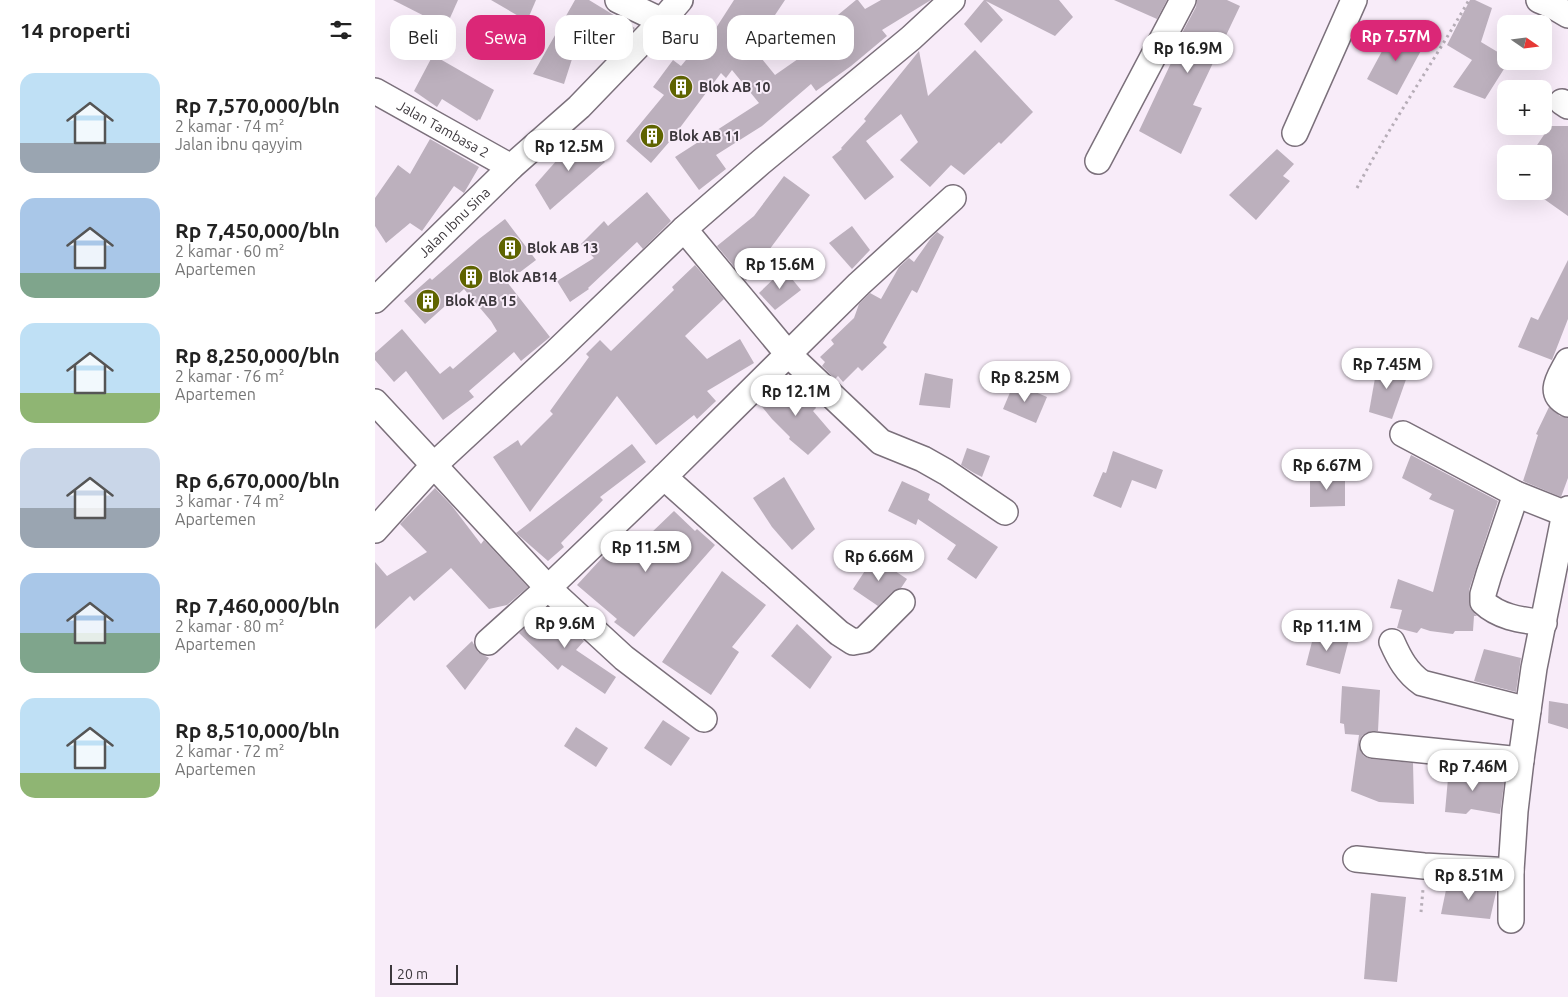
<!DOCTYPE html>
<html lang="id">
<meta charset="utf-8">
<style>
:root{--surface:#fff;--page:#f2f2f2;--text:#222;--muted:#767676;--accent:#db2777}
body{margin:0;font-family:Ubuntu,sans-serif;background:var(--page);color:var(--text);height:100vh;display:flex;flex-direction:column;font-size:19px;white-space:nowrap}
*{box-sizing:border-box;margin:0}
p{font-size:16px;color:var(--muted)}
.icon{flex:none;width:28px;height:28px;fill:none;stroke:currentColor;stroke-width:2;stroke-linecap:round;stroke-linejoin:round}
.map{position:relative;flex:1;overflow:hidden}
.drawer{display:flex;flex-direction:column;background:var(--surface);width:375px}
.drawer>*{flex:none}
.banner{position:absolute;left:15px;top:15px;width:475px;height:45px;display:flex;gap:10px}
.needle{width:32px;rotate:104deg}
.fabs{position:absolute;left:1122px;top:15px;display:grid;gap:10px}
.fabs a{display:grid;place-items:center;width:55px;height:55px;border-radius:10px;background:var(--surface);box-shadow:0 5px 20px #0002;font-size:25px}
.scale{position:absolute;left:15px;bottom:12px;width:68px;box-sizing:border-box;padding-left:5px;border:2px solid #3c373c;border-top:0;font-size:14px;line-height:18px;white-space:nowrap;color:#3c373c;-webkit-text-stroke:4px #f8ecf9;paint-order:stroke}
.price{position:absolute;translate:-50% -42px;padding:0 11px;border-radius:18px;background:#fff;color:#222;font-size:16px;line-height:32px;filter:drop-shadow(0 1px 2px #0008)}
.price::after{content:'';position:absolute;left:50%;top:30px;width:15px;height:11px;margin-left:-8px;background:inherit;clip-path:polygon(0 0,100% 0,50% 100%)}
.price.selected{background:var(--accent);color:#fff}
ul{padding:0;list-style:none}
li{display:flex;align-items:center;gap:15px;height:125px;padding:0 20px}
li span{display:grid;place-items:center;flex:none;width:140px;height:100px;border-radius:15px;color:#555}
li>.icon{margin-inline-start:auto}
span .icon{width:60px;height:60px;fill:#fffc;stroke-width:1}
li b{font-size:21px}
h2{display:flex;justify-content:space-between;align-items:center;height:60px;padding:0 20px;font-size:21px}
.tag{padding:0 18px;border-radius:15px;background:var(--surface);box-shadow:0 5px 20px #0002;font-size:18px;line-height:45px}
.tag.selected{background:var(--accent);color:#fff}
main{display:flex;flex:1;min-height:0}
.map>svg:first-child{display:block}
.building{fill:#bcb0bd}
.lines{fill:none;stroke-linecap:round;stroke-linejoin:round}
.minor-casing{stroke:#7b707b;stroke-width:28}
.path{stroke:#b6adb7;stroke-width:3;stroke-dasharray:2.5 4;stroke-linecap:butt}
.minor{stroke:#fff;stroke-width:25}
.labels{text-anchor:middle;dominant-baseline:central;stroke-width:4;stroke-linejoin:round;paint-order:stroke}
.poi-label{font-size:14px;font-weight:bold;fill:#3c373c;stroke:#f8ecf9;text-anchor:start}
.street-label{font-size:14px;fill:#3c373c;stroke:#f8ecf9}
</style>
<main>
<section class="drawer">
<h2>14 properti<svg class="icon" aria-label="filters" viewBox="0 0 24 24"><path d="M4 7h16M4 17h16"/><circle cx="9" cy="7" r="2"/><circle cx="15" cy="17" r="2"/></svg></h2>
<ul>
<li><span style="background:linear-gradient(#bfe0f5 70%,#9aa5b1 0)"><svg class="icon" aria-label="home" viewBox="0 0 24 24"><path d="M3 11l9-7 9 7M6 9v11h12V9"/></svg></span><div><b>Rp 7,570,000/bln</b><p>2 kamar · 74 m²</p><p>Jalan ibnu qayyim</p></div></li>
<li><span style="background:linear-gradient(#a9c7e8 75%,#7fa58c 0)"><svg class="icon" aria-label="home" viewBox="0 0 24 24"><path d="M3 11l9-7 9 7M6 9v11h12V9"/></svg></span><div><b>Rp 7,450,000/bln</b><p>2 kamar · 60 m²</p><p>Apartemen</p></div></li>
<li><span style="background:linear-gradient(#bfe0f5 70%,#8fb573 0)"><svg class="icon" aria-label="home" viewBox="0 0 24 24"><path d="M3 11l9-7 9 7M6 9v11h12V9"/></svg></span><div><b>Rp 8,250,000/bln</b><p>2 kamar · 76 m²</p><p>Apartemen</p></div></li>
<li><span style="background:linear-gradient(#c9d6e8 60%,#9aa5b1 0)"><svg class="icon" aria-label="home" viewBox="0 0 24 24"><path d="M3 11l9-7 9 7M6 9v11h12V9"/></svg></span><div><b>Rp 6,670,000/bln</b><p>3 kamar · 74 m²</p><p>Apartemen</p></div></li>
<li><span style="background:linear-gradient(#a9c7e8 60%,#7fa58c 0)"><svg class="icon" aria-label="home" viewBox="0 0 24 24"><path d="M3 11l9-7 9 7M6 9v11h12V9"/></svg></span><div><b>Rp 7,460,000/bln</b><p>2 kamar · 80 m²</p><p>Apartemen</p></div></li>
<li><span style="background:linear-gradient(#bfe0f5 75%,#8fb573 0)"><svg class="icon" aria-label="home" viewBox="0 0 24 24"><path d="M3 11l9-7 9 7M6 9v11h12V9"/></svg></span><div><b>Rp 8,510,000/bln</b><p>2 kamar · 72 m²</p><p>Apartemen</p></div></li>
</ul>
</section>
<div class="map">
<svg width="1193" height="997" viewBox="0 0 1193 997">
<rect width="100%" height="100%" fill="#f8ecf9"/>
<g class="building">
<polygon points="18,0 83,0 71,27"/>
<polygon points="116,0 161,0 152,21"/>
<polygon points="200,0 214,0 260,28 237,52 206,31 189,84 158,74"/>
<polygon points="359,0 410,0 378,48 400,75 453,38 446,29 481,0 483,0 490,9 506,0 556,0 507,30 512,36 476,66 441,91 436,84 387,126 341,155 351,169 324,190 300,157 384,103 357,70 351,78 346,73 295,141 276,163 251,141 289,95 278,87 298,60 306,66 339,26 341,28"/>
<polygon points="609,0 684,0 698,17 680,36 611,1 628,20 606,43 589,24"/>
<polygon points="739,0 792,0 782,19"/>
<polygon points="822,0 852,0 865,6 818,105 827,108 806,154 764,131 796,63 792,61 821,7"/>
<polygon points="1095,0 1100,0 1117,8 1106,42 1131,57 1131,61 1134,61 1110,99 1078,87 1097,60 1072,45"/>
<polygon points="1019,29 1049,45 1022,95 992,79"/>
<polygon points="600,50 658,112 626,144 624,142 589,175 576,165 555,187 525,160 543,142 526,114 491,141 519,177 490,200 457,157 467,149 466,148 491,121 489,119 544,51 553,96"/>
<polygon points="58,55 119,90 105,120 104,119 102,121 67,99 62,107 39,91"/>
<polygon points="1175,126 1193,126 1193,216 1169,199 1169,154 1156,154"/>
<polygon points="204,135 230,162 175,210 160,185"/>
<polygon points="55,139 104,167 89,193 79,186 47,231 35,223 11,243 0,226 0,198 23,165 35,174"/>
<polygon points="902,149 919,164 908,176 915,181 881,220 854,195"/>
<polygon points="409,176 435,195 371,281 342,246 379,216"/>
<polygon points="272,192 296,221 268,249 262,242 213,288 214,289 195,302 182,281 219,258 206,244 229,221 233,226"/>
<polygon points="130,219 161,260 132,282 175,337 146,361 139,352 94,391 99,397 68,420 31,371 19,382 0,360 0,353 27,329 65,374 75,366 78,369 122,331 116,321 89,289 50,324 29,301 55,278 57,280 104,239"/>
<polygon points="477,226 495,250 477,269 454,243"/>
<polygon points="562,232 569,237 542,293 537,290 508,343 512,347 487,371 483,367 468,382 463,376 460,379 447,366 450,362 445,357 459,344 456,340 479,318 484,304 495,293 506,299 524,267 534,258 539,262 556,238"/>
<polygon points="1193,260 1193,319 1177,360 1143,347 1156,317 1163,320"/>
<polygon points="320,265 349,299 310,336 332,359 365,339 379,363 332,391 341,401 322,419 319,415 281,445 242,396 155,512 118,457 143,440 146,446 178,414 175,411 214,357 211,354 225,340 236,351 299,290 297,287"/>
<polygon points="409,269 426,290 400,310 384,293"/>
<polygon points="1003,361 1034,371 1017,419 994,412"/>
<polygon points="550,373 578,379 575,408 544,405"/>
<polygon points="406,382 419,394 427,387 439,399 437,401 441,408 438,411 456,432 433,455 414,439 415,437 397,419 384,403"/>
<polygon points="639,383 672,397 661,423 628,409"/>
<polygon points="1174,407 1185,416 1193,418 1193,478 1186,497 1148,481 1163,435 1161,434"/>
<polygon points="257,444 271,462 225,497 228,500 186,543 189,547 173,561 141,533"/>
<polygon points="592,448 615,456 607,477 599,473 586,465"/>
<polygon points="738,451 788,470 781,489 757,480 746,508 718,496 728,472 731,473"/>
<polygon points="1036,455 1123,501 1094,590 1095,608 1102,616 1099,616 1098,631 1080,631 1078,634 1055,631 1046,628 1042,633 1022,628 1027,610 1015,608 1023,579 1058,592 1079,510 1054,499 1057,494 1027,478"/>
<polygon points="970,476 970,506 935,507 935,477"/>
<polygon points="409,477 440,529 417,550 397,527 378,498"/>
<polygon points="527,481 555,494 553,500 623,547 601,579 572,559 581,545 543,519 541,525 513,511"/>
<polygon points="60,488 77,506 106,544 109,540 153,587 132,605 114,609 76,568 39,601 35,596 0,629 0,562 12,576 52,552 25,524"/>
<polygon points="299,511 320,531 322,529 340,545 259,637 239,622 242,619 202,585 239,545 251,557"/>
<polygon points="499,557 532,579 526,588 517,592 503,606 478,589"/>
<polygon points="347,571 391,605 357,647 364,652 336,695 287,662"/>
<polygon points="173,607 209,641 201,650 241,677 230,694 187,665 183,670 144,633"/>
<polygon points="422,624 457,657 435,689 396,656"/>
<polygon points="940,630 974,639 965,674 931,665"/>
<polygon points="97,641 103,652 114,658 90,690 71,666"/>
<polygon points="1109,649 1146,658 1141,692 1099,681"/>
<polygon points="967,686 1005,690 1003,731 993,732 987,736 984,743 985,750 989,756 996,759 1038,763 1039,804 1004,802 976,791 984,735 970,734 969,724 965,723"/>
<polygon points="1174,701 1193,704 1193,729 1173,723"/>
<polygon points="288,720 315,738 296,766 269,748"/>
<polygon points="201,727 233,748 221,767 189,746"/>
<polygon points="1074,767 1102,770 1103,777 1130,776 1125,814 1096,809 1091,814 1070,812"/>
<polygon points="1072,885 1122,888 1115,919 1066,914"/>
<polygon points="996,893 1031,897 1022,982 989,979"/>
</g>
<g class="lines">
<g class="minor-casing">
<g id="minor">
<polyline points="243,0 287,21"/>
<polyline points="1164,0 1176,5 1193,15"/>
<path id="s1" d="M 0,91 L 136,167"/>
<polyline points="1187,102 1193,106"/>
<polyline points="920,133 979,0"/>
<polyline points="723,161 808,0"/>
<polyline points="309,229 413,354 506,442 548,459 571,472 630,512"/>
<path id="s2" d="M 0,300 L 136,167 L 204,107 L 287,21 L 305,0"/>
<path d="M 1193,361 C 1185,377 1171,393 1193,404"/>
<polyline points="0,402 173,588 249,658 329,719"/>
<polyline points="1028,434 1141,494 1191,514"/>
<polyline points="289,477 464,633 478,642 489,640 527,602"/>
<path d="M 1141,494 L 1114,574 L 1108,594 L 1108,602 C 1125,618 1147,620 1169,623"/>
<polyline points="0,530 58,466 181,352 309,229 386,162 536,38 577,0"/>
<polyline points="113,642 173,588 289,477 484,284 578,198"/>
<path d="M 1017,642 C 1024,658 1032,673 1047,683 L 1153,710"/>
<polyline points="998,745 1146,760"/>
<polyline points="981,859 1049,866 1136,871"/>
<polyline points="1136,920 1136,871 1140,811 1146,760 1159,668 1188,523 1193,509"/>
</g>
</g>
<g class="path">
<path d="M 982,188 C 1016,123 1058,63 1094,0"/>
<polyline points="1046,912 1048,889"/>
</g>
<use href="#minor" class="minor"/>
</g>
<defs>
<g id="building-disc" transform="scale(1.25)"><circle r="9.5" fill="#5f6400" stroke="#f8ecf9"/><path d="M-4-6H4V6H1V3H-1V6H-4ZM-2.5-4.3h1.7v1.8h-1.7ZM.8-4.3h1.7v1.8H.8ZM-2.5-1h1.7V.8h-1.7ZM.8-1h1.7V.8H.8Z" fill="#fff"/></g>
</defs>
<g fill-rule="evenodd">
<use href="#building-disc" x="306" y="87"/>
<use href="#building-disc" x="277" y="136"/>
<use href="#building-disc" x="135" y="248"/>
<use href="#building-disc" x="96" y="277"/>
<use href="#building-disc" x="53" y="301"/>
</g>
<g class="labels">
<g class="poi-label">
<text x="324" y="87">Blok AB 10</text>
<text x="294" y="136">Blok AB 11</text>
<text x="152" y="248">Blok AB 13</text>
<text x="114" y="277">Blok AB14</text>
<text x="70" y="301">Blok AB 15</text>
</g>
<g class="street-label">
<text stroke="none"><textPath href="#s1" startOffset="78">Jalan Tambasa 2</textPath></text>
<text stroke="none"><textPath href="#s2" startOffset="111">Jalan Ibnu Sina</textPath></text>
</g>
</g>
</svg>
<div class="fabs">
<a><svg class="needle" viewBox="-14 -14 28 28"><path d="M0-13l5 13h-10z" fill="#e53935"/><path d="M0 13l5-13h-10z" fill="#767676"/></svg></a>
<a>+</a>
<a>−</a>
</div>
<div class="scale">20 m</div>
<b class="price selected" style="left:1021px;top:62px">Rp 7.57M</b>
<b class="price" style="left:813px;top:74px">Rp 16.9M</b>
<b class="price" style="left:194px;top:172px">Rp 12.5M</b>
<b class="price" style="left:405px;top:290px">Rp 15.6M</b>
<b class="price" style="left:1012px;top:390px">Rp 7.45M</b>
<b class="price" style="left:650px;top:403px">Rp 8.25M</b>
<b class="price" style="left:421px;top:417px">Rp 12.1M</b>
<b class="price" style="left:952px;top:491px">Rp 6.67M</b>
<b class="price" style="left:271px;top:573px">Rp 11.5M</b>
<b class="price" style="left:504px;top:582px">Rp 6.66M</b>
<b class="price" style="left:190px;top:649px">Rp 9.6M</b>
<b class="price" style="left:952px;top:652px">Rp 11.1M</b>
<b class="price" style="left:1098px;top:792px">Rp 7.46M</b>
<b class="price" style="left:1094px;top:901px">Rp 8.51M</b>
<div class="banner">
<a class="tag">Beli</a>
<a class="tag selected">Sewa</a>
<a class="tag">Filter</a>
<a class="tag">Baru</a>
<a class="tag">Apartemen</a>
</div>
</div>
</main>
